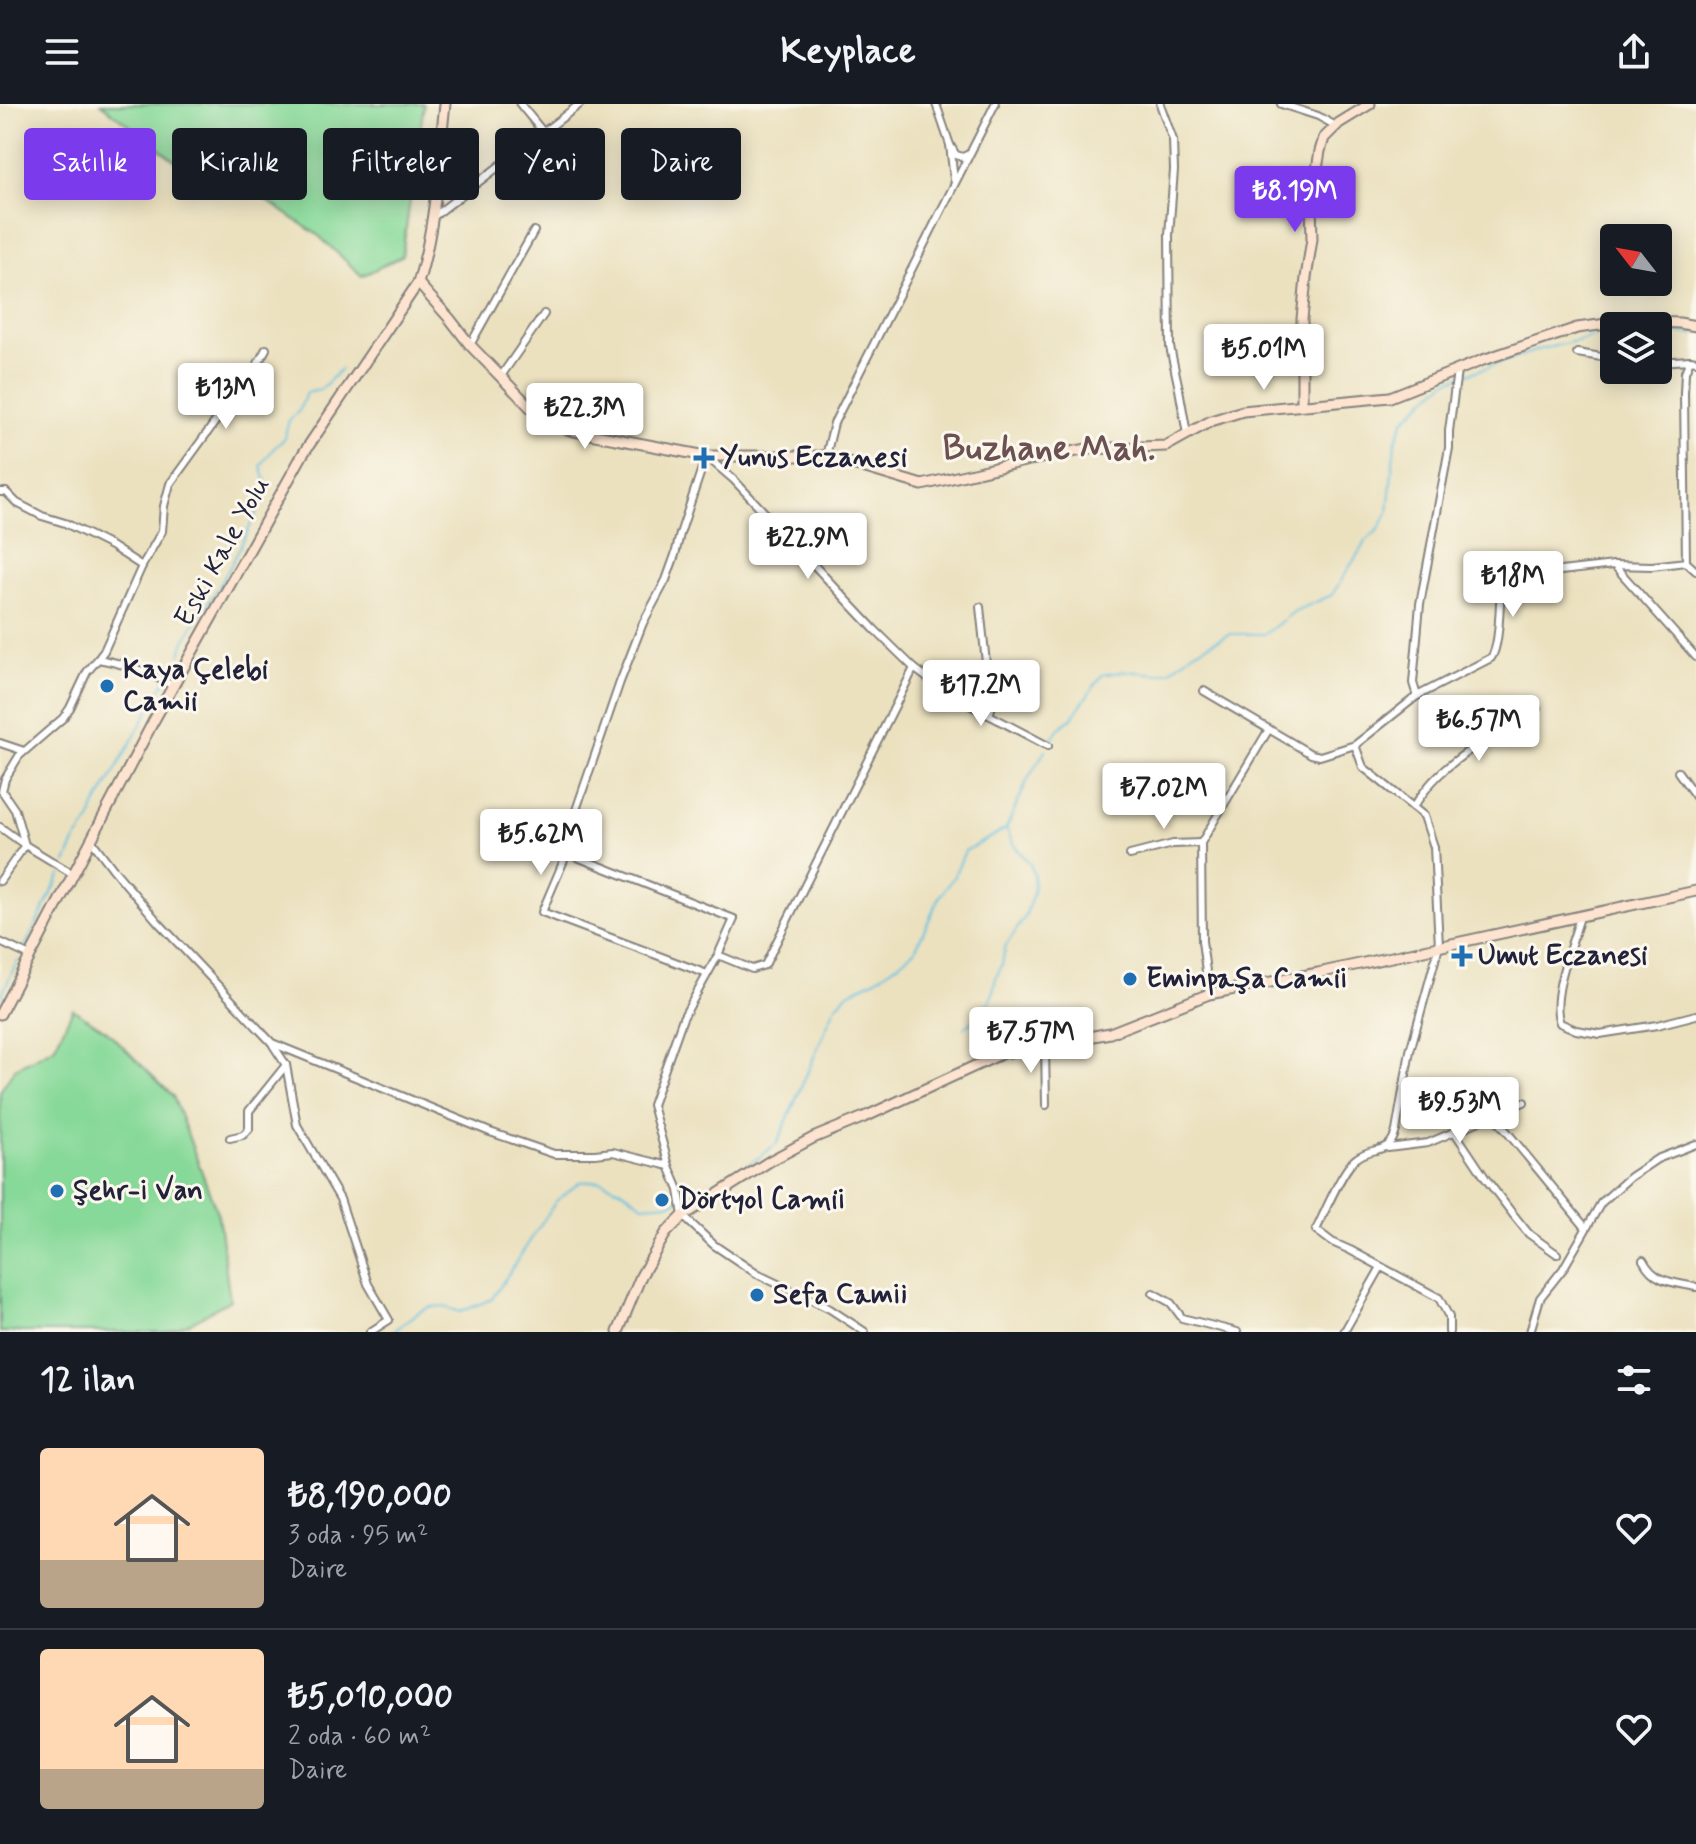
<!DOCTYPE html>
<html lang="tr">
<meta charset="utf-8">
<style>
:root{--surface:#171b24;--page:#242831;--text:#f1f3f6;--muted:#9ea1a6;--line:#363941;--accent:#7c3aed}
body{margin:0;font-family:Mynerve,sans-serif;background:var(--page);color:var(--text);height:100vh;display:flex;flex-direction:column;font-size:30px;white-space:nowrap}
*{box-sizing:border-box;margin:0}
p{font-size:26px;color:var(--muted)}
.icon{flex:none;width:44px;height:44px;fill:none;stroke:currentColor;stroke-width:2;stroke-linecap:round;stroke-linejoin:round}
.map{position:relative;height:1228px;overflow:hidden}
.panel{display:flex;flex-direction:column;background:var(--surface);flex:1}
.panel>*{flex:none}
.guide{position:absolute;left:24px;top:24px;width:800px;height:72px;display:flex;gap:16px}
.needle{width:52px;rotate:301deg}
.tools{position:absolute;left:1600px;top:120px;display:grid;gap:16px}
.tools a{display:grid;place-items:center;width:72px;height:72px;border-radius:8px;background:var(--surface);box-shadow:0 4px 20px #0003;font-size:40px}
.price{position:absolute;translate:-50% -68px;padding:0 18px;border-radius:8px;background:#fff;color:#222;font-size:26px;line-height:52px;filter:drop-shadow(0 2px 4px #0008)}
.price::after{content:'';position:absolute;left:50%;top:48px;width:24px;height:18px;margin-left:-12px;background:inherit;clip-path:polygon(0 0,100% 0,50% 100%)}
.price.selected{background:var(--accent);color:#fff}
ul{padding:0;list-style:none}
li{display:flex;align-items:center;gap:24px;height:200px;padding:0 40px}
li+li{border-top:2px solid var(--line)}
li span{display:grid;place-items:center;flex:none;width:224px;height:160px;border-radius:8px;color:#555}
li>.icon{margin-inline-start:auto}
span .icon{width:96px;height:96px;fill:#fffc;stroke-width:1}
li b{font-size:34px}
h2{display:flex;justify-content:space-between;align-items:center;height:96px;padding:0 40px;font-size:34px}
.tag{padding:0 28px;border-radius:8px;background:var(--surface);box-shadow:0 4px 20px #0003;font-size:28px;line-height:72px}
.tag.selected{background:var(--accent);color:#fff}
header{display:flex;justify-content:space-between;align-items:center;height:104px;padding:0 40px;background:var(--surface);font-size:36px;font-weight:800}
.map>svg:first-child{display:block}
.green{fill:#87d999;stroke:#547e6a;stroke-width:2}
.lines{fill:none;stroke-linecap:round;stroke-linejoin:round}
.stream{stroke:#61bfdf;stroke-width:2}
.street-casing{stroke:#86827d;stroke-width:10}
.secondary-casing{stroke:#86827d;stroke-width:13}
.street{stroke:#fff;stroke-width:6}
.secondary{stroke:#fde4d0;stroke-width:9}
.poi-dot{fill:#1f6fb2;stroke:#fbf7ec;stroke-width:3}
.labels{text-anchor:middle;dominant-baseline:central;stroke-width:6;stroke-linejoin:round;paint-order:stroke}
.poi-label{font-size:28px;font-weight:bold;fill:#22223b;stroke:#fbf7ec;text-anchor:start}
.street-label{font-size:28px;fill:#22223b;stroke:#fbf7ec}
.district-label{font-size:36px;font-weight:bold;fill:#6c5153;stroke:#fbf7ec}
</style>
<header><svg class="icon" aria-label="menu" viewBox="0 0 24 24"><path d="M4 6h16M4 12h16M4 18h16"/></svg>Keyplace<svg class="icon" aria-label="share" viewBox="0 0 24 24"><path d="M12 15V3M7 8l5-5 5 5M5 13v7h14v-7"/></svg></header>
<div class="map">
<svg width="1696" height="1228" viewBox="0 0 1696 1228">
<rect width="100%" height="100%" fill="#fbf7ec"/>
<filter id="ink" filterUnits="userSpaceOnUse"><feTurbulence type="fractalNoise" baseFrequency=".0125" numOctaves="2"/><feDisplacementMap in="SourceGraphic" scale="16" xChannelSelector="R" yChannelSelector="G"/><feConvolveMatrix kernelMatrix="1 2 1 2 8 2 1 2 1" color-interpolation-filters="sRGB"/></filter>
<filter id="wash" filterUnits="userSpaceOnUse"><feTurbulence type="fractalNoise" baseFrequency=".006" numOctaves="4" result="noise"/><feDisplacementMap in="SourceGraphic" scale="32" xChannelSelector="R" yChannelSelector="G"/><feGaussianBlur stdDeviation="1.8" result="paint"/><feColorMatrix in="noise" values="0 0 0 0 0 0 0 0 0 0 0 0 0 0 0 0 0 1.4 0 .05"/><feComposite in="paint" operator="in"/></filter>
<g filter="url(#wash)">
<rect width="100%" height="100%" fill="#ebe1bf"/>
<g class="green">
<polygon points="101,0 424,0 402,152 362,172 319,132 260,92 181,61"/>
<polygon points="73,905 107,927 173,992 218,1111 230,1196 190,1219 167,1228 0,1228 0,987 15,964 54,944"/>
</g>
<g class="lines">
<g class="stream">
<polyline points="1658,228 1696,230"/>
<path d="M 180,551 C 187,526 204,506 218,484 C 236,455 249,424 264,393 L 263,387 L 266,378 L 261,362 L 273,345 L 284,335 L 289,316 L 299,307 L 306,289 L 320,286 L 341,265"/>
<polyline points="1049,639 1058,625 1071,615 1102,571 1126,567 1157,570 1170,567 1194,548 1229,530 1265,530 1295,507 1332,491 1366,437 1379,425 1388,409 1395,339 1404,316 1432,289 1447,277 1538,246 1614,228"/>
<polyline points="66,759 76,736 91,715 95,703 174,561"/>
<polyline points="24,845 61,770"/>
<polyline points="0,894 18,856"/>
<polyline points="964,924 979,912 988,900 993,889 996,873 1002,861 1005,843 1025,813 1033,789 1034,771 1030,760 1013,740 1007,726"/>
<path d="M 392,1228 C 421,1209 424,1194 460,1208 L 492,1195 L 556,1097 L 580,1078 L 601,1077 L 622,1086 L 643,1101 L 671,1099 L 706,1084 L 759,1054 L 778,1038 L 835,903 L 848,889 L 876,875 L 898,860 L 915,846 L 940,792 L 953,774 L 965,747 L 1006,725 L 1028,675 L 1046,645"/>
</g>
</g>
</g>
<g filter="url(#ink)">
<g class="lines">
<g class="street-casing">
<g id="street">
<polyline points="520,0 543,28"/>
<polyline points="936,0 950,41"/>
<polyline points="1160,0 1173,36 1174,66 1169,131 1170,243 1179,285 1187,330"/>
<polyline points="1281,0 1318,12 1336,22"/>
<polyline points="954,76 950,41 956,51 963,53 969,50"/>
<polyline points="433,113 580,0"/>
<polyline points="470,241 534,127"/>
<polyline points="1577,249 1614,255"/>
<polyline points="1658,258 1690,256"/>
<polyline points="501,272 544,210"/>
<polyline points="826,352 834,319 995,0"/>
<polyline points="0,388 6,388 17,399 42,412 65,419 111,442 142,462"/>
<polyline points="1686,458 1696,467"/>
<polyline points="1614,461 1696,553"/>
<polyline points="980,503 991,605 989,611"/>
<polyline points="98,555 104,547 142,462 162,427 164,402 170,380 223,307 248,278 266,245"/>
<path d="M 1204,587 L 1311,650 L 1320,652 L 1355,641 L 1417,592 L 1491,554 C 1500,542 1499,503 1501,485 L 1534,470 L 1614,461 L 1652,462 L 1686,458 L 1684,289 L 1685,268 L 1690,256 L 1696,257"/>
<polyline points="1417,592 1413,579 1420,500 1449,344 1449,327 1457,267"/>
<polyline points="0,639 24,647"/>
<path d="M 1355,641 L 1363,663 L 1424,712 L 1434,743 L 1439,842 L 1410,947 L 1396,1027 C 1389,1052 1374,1041 1357,1054 C 1343,1063 1324,1110 1316,1126 L 1332,1138 L 1350,1146 L 1439,1194 L 1449,1213 L 1449,1228"/>
<polyline points="1678,668 1696,693"/>
<path d="M 1413,703 C 1419,695 1425,686 1432,678 C 1459,648 1503,626 1537,605"/>
<polyline points="0,723 25,741 73,770"/>
<polyline points="91,736 113,765 158,818 272,939 490,1028 554,1050 595,1050 613,1048 669,1062 679,1086 683,1112 714,1141 757,1170 830,1205 865,1228"/>
<polyline points="567,749 734,815 718,851 683,914 652,1001 669,1062"/>
<polyline points="1130,751 1173,740 1201,739"/>
<path d="M 0,777 L 25,741 L 15,706 L 2,687 L 5,675 L 19,652 L 63,614 L 70,604 L 87,568 L 98,555 C 126,560 149,568 173,582"/>
<path d="M 1580,813 C 1572,840 1550,894 1560,919 L 1576,926 L 1600,930 L 1657,921 L 1696,911"/>
<polyline points="0,838 30,852"/>
<polyline points="718,851 752,865 765,861 914,564"/>
<polyline points="707,870 542,808 567,749 564,741 620,578 643,519 666,476 675,451 680,430 706,352 734,376 874,525 914,564 947,589 1048,642"/>
<polyline points="1209,890 1202,837 1201,739 1269,625"/>
<polyline points="273,941 286,961 297,1021 340,1095 368,1180 389,1216 370,1228"/>
<polyline points="1045,941 1046,1001"/>
<polyline points="1494,1012 1586,1124"/>
<polyline points="1454,1027 1486,1075 1512,1109 1529,1130 1557,1150"/>
<polyline points="230,1034 243,1031 249,1025 249,1007 286,961"/>
<polyline points="1388,1044 1428,1039 1524,998"/>
<path d="M 1643,1156 C 1655,1179 1673,1178 1696,1183"/>
<polyline points="1153,1189 1171,1199 1182,1214 1237,1228"/>
<polyline points="1344,1228 1381,1163"/>
<polyline points="1530,1228 1540,1194 1563,1165 1601,1099 1630,1073 1657,1055 1696,1040"/>
</g>
</g>
<g class="secondary-casing">
<g id="secondary">
<polyline points="418,179 450,215 470,241 532,305 551,318 569,326 706,352 826,352 922,381 1029,356 1087,345 1166,342 1211,317 1243,307 1390,293 1483,256 1577,224 1629,217 1679,219 1696,222"/>
<polyline points="1302,300 1302,215 1306,174 1312,135 1311,101 1320,47 1324,34 1339,19 1370,0"/>
<path d="M 0,910 L 153,618 L 303,350 L 418,179 C 436,121 438,60 445,0"/>
<polyline points="618,1228 641,1172 666,1129 683,1112 770,1057 813,1034 869,1011 1003,949 1110,929 1209,890 1318,869 1696,787"/>
</g>
</g>
<use href="#street" class="street"/>
<use href="#secondary" class="secondary"/>
</g>
</g>
<g class="poi-dot">
<path d="M700 342h8v8h8v8h-8v8h-8v-8h-8v-8h8z"/>
<circle cx="107" cy="582" r="8"/>
<path d="M1458 840h8v8h8v8h-8v8h-8v-8h-8v-8h8z"/>
<circle cx="1130" cy="875" r="8"/>
<circle cx="57" cy="1087" r="8"/>
<circle cx="662" cy="1096" r="8"/>
<circle cx="757" cy="1191" r="8"/>
</g>
<g class="labels">
<g class="poi-label">
<text x="720" y="354">Yunus Eczanesi</text>
<text x="123" y="566">Kaya Çelebi<tspan x="123" dy="32">Camii</tspan></text>
<text x="1478" y="852">Umut Eczanesi</text>
<text x="1146" y="875">Eminpaşa Camii</text>
<text x="73" y="1087">Şehr-i Van</text>
<text x="678" y="1096">Dörtyol Camii</text>
<text x="773" y="1191">Sefa Camii</text>
</g>
<g class="street-label">
<text transform="translate(223 448) rotate(-61)">Eski Kale Yolu</text>
</g>
<g class="district-label">
<text x="1049" y="345">Buzhane Mah.</text>
</g>
</g>
</svg>
<div class="tools">
<a><svg class="needle" viewBox="-14 -14 28 28"><path d="M0-13l5 13h-10z" fill="#e53935"/><path d="M0 13l5-13h-10z" fill="#9ea1a6"/></svg></a>
<a><svg class="icon" aria-label="layers" viewBox="0 0 24 24"><path d="M12 4l9 5-9 5-9-5zM3 14l9 5 9-5"/></svg></a>
</div>
<b class="price selected" style="left:1295px;top:130px">₺8.19M</b>
<b class="price" style="left:1264px;top:288px">₺5.01M</b>
<b class="price" style="left:226px;top:327px">₺13M</b>
<b class="price" style="left:585px;top:347px">₺22.3M</b>
<b class="price" style="left:808px;top:477px">₺22.9M</b>
<b class="price" style="left:1513px;top:515px">₺18M</b>
<b class="price" style="left:981px;top:624px">₺17.2M</b>
<b class="price" style="left:1479px;top:659px">₺6.57M</b>
<b class="price" style="left:1164px;top:727px">₺7.02M</b>
<b class="price" style="left:541px;top:773px">₺5.62M</b>
<b class="price" style="left:1031px;top:971px">₺7.57M</b>
<b class="price" style="left:1460px;top:1041px">₺9.53M</b>
<div class="guide">
<a class="tag selected">Satılık</a>
<a class="tag">Kiralık</a>
<a class="tag">Filtreler</a>
<a class="tag">Yeni</a>
<a class="tag">Daire</a>
</div>
</div>
<section class="panel">
<h2>12 ilan<svg class="icon" aria-label="filters" viewBox="0 0 24 24"><path d="M4 7h16M4 17h16"/><circle cx="9" cy="7" r="2"/><circle cx="15" cy="17" r="2"/></svg></h2>
<ul>
<li><span style="background:linear-gradient(#ffd9b3 70%,#b9a48a 0)"><svg class="icon" aria-label="home" viewBox="0 0 24 24"><path d="M3 11l9-7 9 7M6 9v11h12V9"/></svg></span><div><b>₺8,190,000</b><p>3 oda · 95 m²</p><p>Daire</p></div><svg class="icon" aria-label="heart" viewBox="0 0 24 24"><path d="M12 20l-8-8c-3-5 5-10 8-4 3-6 11-1 8 4z"/></svg></li>
<li><span style="background:linear-gradient(#ffd9b3 75%,#b9a48a 0)"><svg class="icon" aria-label="home" viewBox="0 0 24 24"><path d="M3 11l9-7 9 7M6 9v11h12V9"/></svg></span><div><b>₺5,010,000</b><p>2 oda · 60 m²</p><p>Daire</p></div><svg class="icon" aria-label="heart" viewBox="0 0 24 24"><path d="M12 20l-8-8c-3-5 5-10 8-4 3-6 11-1 8 4z"/></svg></li>
</ul>
</section>
